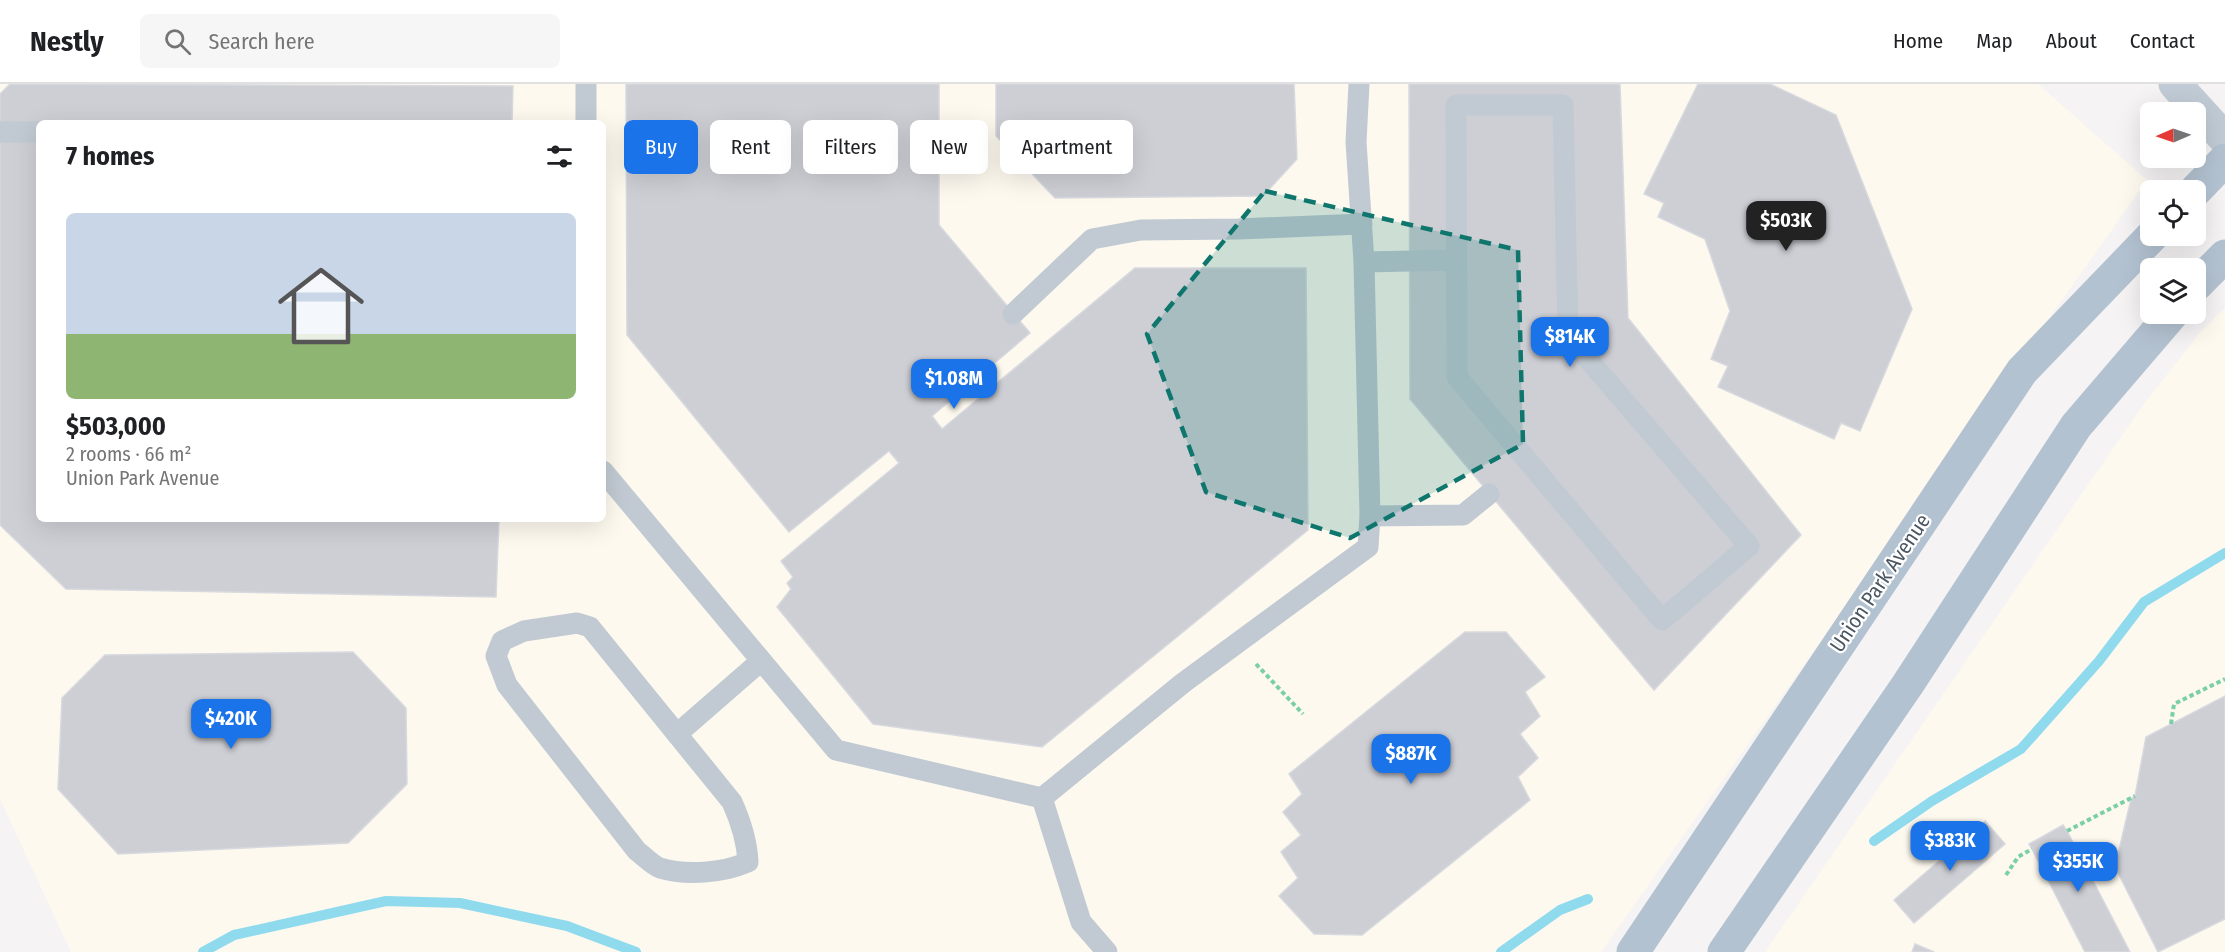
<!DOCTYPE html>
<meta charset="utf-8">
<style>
:root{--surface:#fff;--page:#f6f6f6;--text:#202124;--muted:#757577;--line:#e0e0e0;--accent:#1a73e8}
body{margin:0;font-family:"Fira Sans Condensed",sans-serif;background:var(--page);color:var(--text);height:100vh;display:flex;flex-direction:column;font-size:22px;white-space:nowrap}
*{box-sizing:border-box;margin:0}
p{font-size:20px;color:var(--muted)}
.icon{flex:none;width:33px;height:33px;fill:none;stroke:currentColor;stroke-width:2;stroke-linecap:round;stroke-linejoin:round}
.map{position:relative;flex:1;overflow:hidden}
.sheet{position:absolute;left:36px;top:36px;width:570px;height:402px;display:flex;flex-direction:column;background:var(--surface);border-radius:9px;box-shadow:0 6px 24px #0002}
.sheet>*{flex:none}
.guide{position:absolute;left:624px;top:36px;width:570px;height:54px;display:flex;gap:12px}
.needle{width:39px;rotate:268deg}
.fabs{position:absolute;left:2140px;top:18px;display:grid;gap:12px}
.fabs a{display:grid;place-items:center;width:66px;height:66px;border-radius:9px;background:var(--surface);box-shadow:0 6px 24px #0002;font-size:30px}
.price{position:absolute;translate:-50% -51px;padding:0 14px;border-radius:12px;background:var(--accent);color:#fff;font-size:20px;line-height:39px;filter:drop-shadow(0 2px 3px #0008)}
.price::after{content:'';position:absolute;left:50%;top:36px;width:18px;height:14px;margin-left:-9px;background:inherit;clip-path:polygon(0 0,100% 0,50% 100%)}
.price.current{background:#222;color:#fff}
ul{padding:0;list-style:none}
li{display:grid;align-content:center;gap:12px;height:318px;padding:0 30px}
li span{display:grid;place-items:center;height:186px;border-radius:9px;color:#555}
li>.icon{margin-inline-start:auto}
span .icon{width:108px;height:108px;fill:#fffc;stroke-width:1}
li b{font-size:26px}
h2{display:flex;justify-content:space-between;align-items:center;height:72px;padding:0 30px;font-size:26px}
.chip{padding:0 21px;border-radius:9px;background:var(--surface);box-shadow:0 6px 24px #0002;font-size:21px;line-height:54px}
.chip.current{background:var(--accent);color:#fff}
header{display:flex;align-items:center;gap:36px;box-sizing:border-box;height:84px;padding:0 30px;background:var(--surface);border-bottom:2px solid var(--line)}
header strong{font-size:28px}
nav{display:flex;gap:33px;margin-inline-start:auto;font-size:21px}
.search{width:420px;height:54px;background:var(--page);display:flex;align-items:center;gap:15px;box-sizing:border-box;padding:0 21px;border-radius:9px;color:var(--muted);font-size:22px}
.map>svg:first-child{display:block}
.commercial{fill:#fdf9ef;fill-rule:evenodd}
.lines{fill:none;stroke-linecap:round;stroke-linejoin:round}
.stream{stroke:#90daee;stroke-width:10}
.building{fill:#cdcfd5;stroke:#d7d9de;stroke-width:1.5}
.path{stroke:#7ad0a6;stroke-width:4;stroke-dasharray:4.5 3;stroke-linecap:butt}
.service{stroke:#c1cad2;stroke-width:21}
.secondary{stroke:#c1cbd6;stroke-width:33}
.primary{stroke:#b3c2d1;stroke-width:33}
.marked{fill:#0f766e;fill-opacity:0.2;stroke:#0f766e;stroke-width:4.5;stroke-dasharray:12 8;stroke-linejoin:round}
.labels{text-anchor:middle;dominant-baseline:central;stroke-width:4.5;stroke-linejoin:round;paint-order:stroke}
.street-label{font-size:21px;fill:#4a5661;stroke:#fff}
</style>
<header>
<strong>Nestly</strong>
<div class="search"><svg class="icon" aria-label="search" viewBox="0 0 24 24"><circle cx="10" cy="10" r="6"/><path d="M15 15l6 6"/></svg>Search here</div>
<nav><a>Home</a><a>Map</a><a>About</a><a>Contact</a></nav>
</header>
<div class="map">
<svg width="2225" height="868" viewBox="0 0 2225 868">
<rect width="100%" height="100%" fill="#f5f3f3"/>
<g class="commercial">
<path d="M 0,0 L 2038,0 L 2147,96 L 1601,868 L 71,868 L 0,715 ZM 39,39 L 603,39 L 603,435 L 39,435 Z"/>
<polygon points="2225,224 2225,868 1765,868 2141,324 2202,246"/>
</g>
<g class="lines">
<g class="stream">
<polyline points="1874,757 1932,717 2021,665 2099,577 2144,518 2225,469"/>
<polyline points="203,868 234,851 386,817 460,819 567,842 636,868"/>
<polyline points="1501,868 1560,826 1588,815"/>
</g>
</g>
<g class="building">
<polygon points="10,0 513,2 512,39 39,39 39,435 499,435 496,513 66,505 0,441 0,10"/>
<polygon points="626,0 939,0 939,141 1030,249 932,332 942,345 1135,184 1306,184 1308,446 1042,663 873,640 777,523 791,505 787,499 793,493 781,477 899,379 889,367 789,448 627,251"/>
<polygon points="996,0 1294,0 1297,75 1263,112 1055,114 996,52"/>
<polygon points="1409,0 1620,0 1628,234 1801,451 1654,606 1410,315"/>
<polygon points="1698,0 1770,0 1836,31 1912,225 1860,347 1841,339 1834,355 1718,303 1728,282 1711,275 1730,227 1705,155 1658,133 1664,119 1644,110"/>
<polygon points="1465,548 1506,548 1545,593 1525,608 1540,632 1520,650 1538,674 1518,693 1530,716 1362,851 1314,850 1279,812 1298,794 1281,768 1301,751 1283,728 1302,710 1289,690"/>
<polygon points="353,568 406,624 407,700 348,759 118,770 58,705 62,614 105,571"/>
<polygon points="2225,612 2225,835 2158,868 2115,783 2131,715 2135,712 2146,653"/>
<polygon points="1985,737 2005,760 1914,839 1894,816"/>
<polygon points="2063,741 2067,747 2130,868 2085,868 2032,765 2029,760"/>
<polygon points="1915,860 1934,868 1912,868"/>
</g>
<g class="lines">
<g class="path">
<polyline points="1256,580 1303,630"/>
<polyline points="2171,640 2174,620 2225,595"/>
<polyline points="2067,747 2135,712"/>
<polyline points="2006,791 2018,773 2032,765"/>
</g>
<g class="service">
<polyline points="586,0 586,39"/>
<polygon points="1456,21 1563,21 1568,252 1749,462 1662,536 1457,293"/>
<polyline points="0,48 39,48"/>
<polyline points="1364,178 1456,176"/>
<polyline points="1013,230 1092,155 1141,146 1238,145 1362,140"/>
<polyline points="603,387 836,666 1042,714 1183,599 1368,463 1370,432 1364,178 1356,58 1359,0"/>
<polyline points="1370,432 1463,431 1489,410"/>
<path d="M 577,539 L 590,543 L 732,718 C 741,738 747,756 748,778 C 723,789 686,792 660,784 C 652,781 644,772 637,767 L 507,601 L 496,572 L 502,557 L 524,547 Z"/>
<polyline points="677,650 761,577"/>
<polyline points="1042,714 1081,838 1107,868"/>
</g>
<polyline class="secondary" points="2175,0 2225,55"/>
<g class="primary">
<polyline points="2196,106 2225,76"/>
<polyline points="2196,201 2225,172"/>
<polyline points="1633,868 2022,287 2152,152"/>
<polyline points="1724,868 1908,600 2076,342 2172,230"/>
</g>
</g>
<path class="marked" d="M 1265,107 L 1518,166 L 1523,360 L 1350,454 L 1206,408 L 1147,250 Z"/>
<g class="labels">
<g class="street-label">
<text transform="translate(1880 499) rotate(-56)">Union Park Avenue</text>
</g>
</g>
</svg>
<div class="fabs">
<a><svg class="needle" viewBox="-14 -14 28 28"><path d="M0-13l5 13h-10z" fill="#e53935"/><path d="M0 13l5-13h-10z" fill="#757577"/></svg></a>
<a><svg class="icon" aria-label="locate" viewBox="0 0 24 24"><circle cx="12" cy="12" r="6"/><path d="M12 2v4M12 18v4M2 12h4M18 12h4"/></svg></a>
<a><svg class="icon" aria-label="layers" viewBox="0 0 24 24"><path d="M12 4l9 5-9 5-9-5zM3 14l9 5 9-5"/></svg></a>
</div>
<b class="price current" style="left:1786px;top:168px">$503K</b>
<b class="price" style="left:1570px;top:284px">$814K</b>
<b class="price" style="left:954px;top:326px">$1.08M</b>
<b class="price" style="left:231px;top:666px">$420K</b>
<b class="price" style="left:1411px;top:701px">$887K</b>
<b class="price" style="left:1950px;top:788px">$383K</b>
<b class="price" style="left:2078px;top:809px">$355K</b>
<div class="guide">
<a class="chip current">Buy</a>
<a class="chip">Rent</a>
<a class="chip">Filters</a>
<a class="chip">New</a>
<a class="chip">Apartment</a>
</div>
<section class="sheet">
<h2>7 homes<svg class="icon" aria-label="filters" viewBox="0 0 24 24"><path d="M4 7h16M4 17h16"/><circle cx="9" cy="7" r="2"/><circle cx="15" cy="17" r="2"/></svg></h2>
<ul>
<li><span style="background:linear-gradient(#c9d6e8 65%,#8fb573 0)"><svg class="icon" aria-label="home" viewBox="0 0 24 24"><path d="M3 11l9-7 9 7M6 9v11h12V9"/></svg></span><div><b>$503,000</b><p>2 rooms · 66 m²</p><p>Union Park Avenue</p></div></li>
</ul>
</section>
</div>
